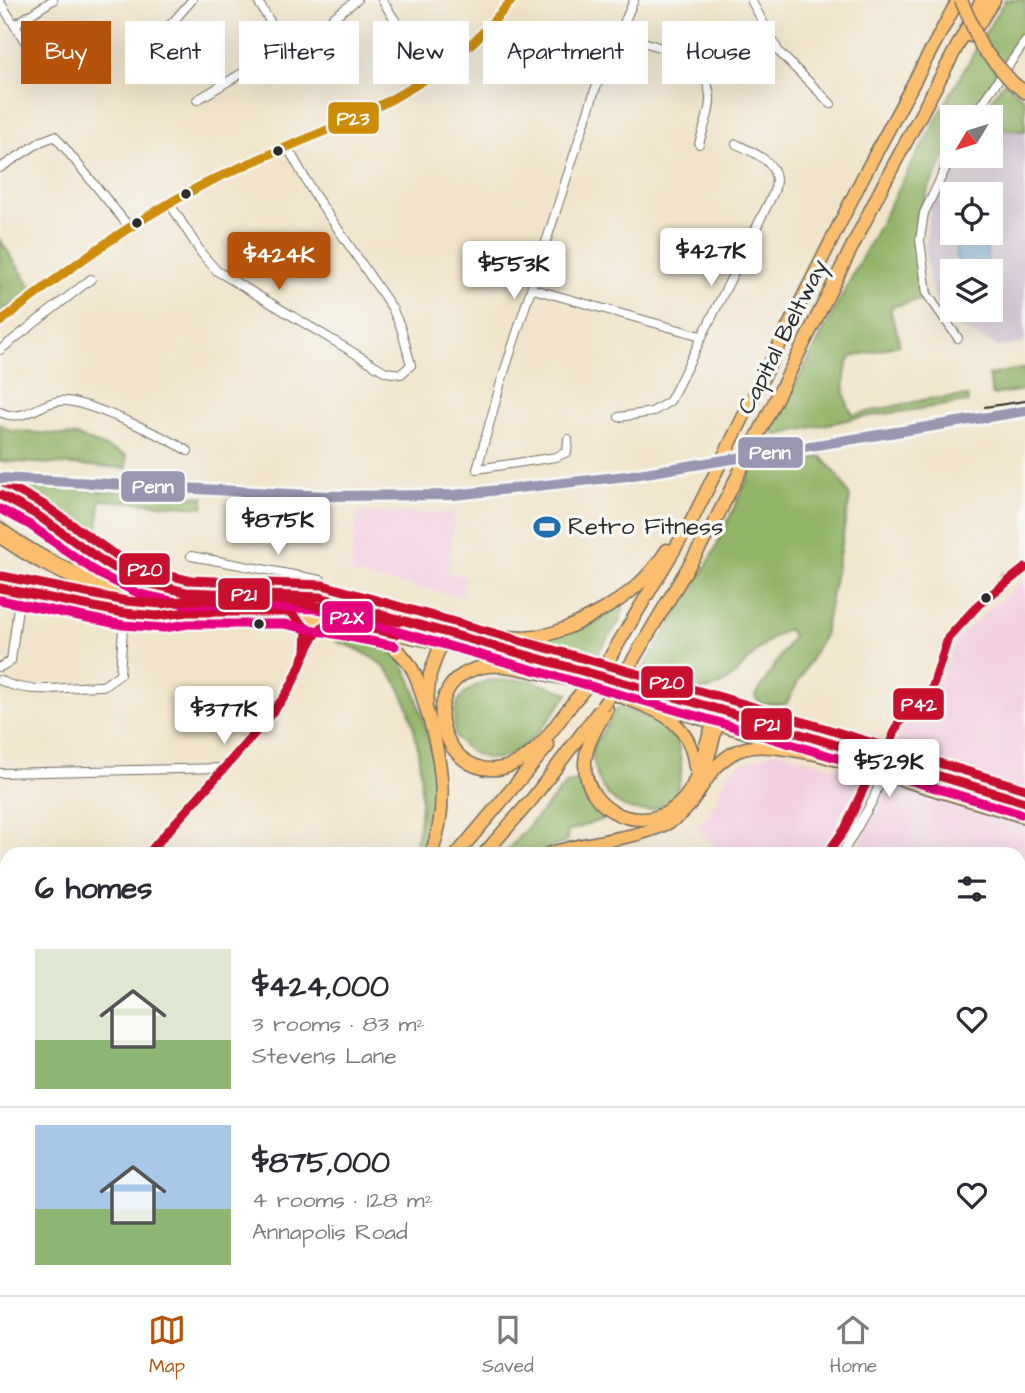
<!DOCTYPE html>
<meta charset="utf-8">
<style>
:root{--surface:#fff;--page:#f2f2f3;--text:#2b2b33;--muted:#7c7c81;--line:#e1e1e2;--accent:#b45309}
body{margin:0;font-family:"Architects Daughter",sans-serif;background:var(--page);color:var(--text);height:100vh;display:flex;flex-direction:column;font-size:26px;white-space:nowrap}
*{box-sizing:border-box;margin:0}
p{font-size:23px;color:var(--muted)}
.icon{flex:none;width:38px;height:38px;fill:none;stroke:currentColor;stroke-width:2;stroke-linecap:round;stroke-linejoin:round}
.map{position:relative;flex:1;overflow:hidden}
.panel{position:absolute;left:0px;top:847px;width:1026px;height:448px;display:flex;flex-direction:column;background:var(--surface);border-radius:21px 21px 0 0;box-shadow:0 7px 28px #0002}
.panel>*{flex:none}
.hud{position:absolute;left:21px;top:21px;width:984px;height:63px;display:flex;gap:14px}
.needle{width:46px;rotate:232deg}
.tools{position:absolute;left:940px;top:105px;display:grid;gap:14px}
.tools a{display:grid;place-items:center;width:63px;height:63px;border-radius:0px;background:var(--surface);box-shadow:0 7px 28px #0002;font-size:35px}
.price{position:absolute;translate:-50% -60px;padding:0 16px;border-radius:7px;background:#fff;color:#222;font-size:23px;line-height:46px;filter:drop-shadow(0 2px 4px #0008)}
.price::after{content:'';position:absolute;left:50%;top:42px;width:21px;height:16px;margin-left:-10px;background:inherit;clip-path:polygon(0 0,100% 0,50% 100%)}
.price.active{background:var(--accent);color:#fff}
ul{padding:0;list-style:none}
li{display:flex;align-items:center;gap:21px;height:175px;padding:0 35px}
li+li{border-top:2px solid var(--line)}
li span{display:grid;place-items:center;flex:none;width:196px;height:140px;border-radius:0px;color:#555}
li>.icon{margin-inline-start:auto}
span .icon{width:84px;height:84px;fill:#fffc;stroke-width:1}
li b{font-size:30px}
h2{display:flex;justify-content:space-between;align-items:center;height:84px;padding:0 35px;font-size:30px}
.pill{padding:0 24px;border-radius:0px;background:var(--surface);box-shadow:0 7px 28px #0002;font-size:24px;line-height:63px}
.pill.active{background:var(--accent);color:#fff}
.dock{display:flex;justify-content:space-around;align-items:center;height:98px;border-top:2px solid var(--line);background:var(--surface);font-size:19px;color:var(--muted)}
.dock a{display:grid;justify-items:center;gap:4px}
.dock .active{color:var(--accent)}
.map>svg:first-child{display:block}
.built{fill:#f2d0e2}
.industrial{fill:#cfbed0;fill-rule:evenodd}
.forest{fill:#92b468;stroke:#5e704a;stroke-width:2}
.water{fill:#5ba8d4;stroke:#436a80;stroke-width:2}
.lines{fill:none;stroke-linecap:round;stroke-linejoin:round}
.stream{stroke:#5ba8d4;stroke-width:2}
.minor-casing{stroke:#706c63;stroke-width:10}
.major-casing{stroke:#706c63;stroke-width:13}
.highway-casing{stroke:#706c63;stroke-width:15}
.minor{stroke:#fff;stroke-width:8}
.major{stroke:#fbbe6e;stroke-width:10}
.highway{stroke:#fbbe6e;stroke-width:12}
.rail{stroke:#2b2b2b;stroke-width:2}
.highway-bridge-casing{stroke:#706c63;stroke-width:15;stroke-linecap:butt}
.highway-bridge{stroke:#fbbe6e;stroke-width:12}
.bus-1-casing{stroke:#f6f6f2;stroke-width:14}
.bus-2-casing{stroke:#f6f6f2;stroke-width:14}
.bus-3-casing{stroke:#f6f6f2;stroke-width:14}
.bus-4-casing{stroke:#f6f6f2;stroke-width:14}
.bus-5-casing{stroke:#f6f6f2;stroke-width:14}
.bus-1{stroke:#c8102e;stroke-width:9}
.bus-2{stroke:#e5007d;stroke-width:9}
.bus-3{stroke:#c8102e;stroke-width:9}
.bus-4{stroke:#ce8d09;stroke-width:9}
.bus-5{stroke:#c8102e;stroke-width:9}
.rail-1-casing{stroke:#f6f6f2;stroke-width:16}
.rail-1{stroke:#9896b0;stroke-width:10}
.bus-dot{fill:#2b2b2b;stroke:#f6f6f2;stroke-width:2.5}
.labels{text-anchor:middle;dominant-baseline:central;stroke-width:7;stroke-linejoin:round;paint-order:stroke}
.street-label{font-size:24px;fill:#2b2b2b;stroke:#f6f6f2}
.poi-label{font-size:24px;fill:#2b2b2b;stroke:#f6f6f2;text-anchor:start}
.line-badge{stroke:#f6f6f2;stroke-width:2.5}
.badge-label{font-size:19px;text-anchor:middle;font-weight:bold;fill:#fff}
</style>
<div class="map">
<svg width="1025" height="1295" viewBox="0 0 1025 1295">
<rect width="100%" height="100%" fill="#f6f6f2"/>
<filter id="ink" filterUnits="userSpaceOnUse"><feTurbulence type="fractalNoise" baseFrequency=".0143" numOctaves="2"/><feDisplacementMap in="SourceGraphic" scale="14" xChannelSelector="R" yChannelSelector="G"/><feConvolveMatrix kernelMatrix="1 2 1 2 8 2 1 2 1" color-interpolation-filters="sRGB"/></filter>
<filter id="wash" filterUnits="userSpaceOnUse"><feTurbulence type="fractalNoise" baseFrequency=".00686" numOctaves="4" result="noise"/><feDisplacementMap in="SourceGraphic" scale="28" xChannelSelector="R" yChannelSelector="G"/><feGaussianBlur stdDeviation="1.57" result="paint"/><feColorMatrix in="noise" values="0 0 0 0 0 0 0 0 0 0 0 0 0 0 0 0 0 1.4 0 .05"/><feComposite in="paint" operator="in"/></filter>
<g filter="url(#wash)">
<rect width="100%" height="100%" fill="#f1e4ca"/>
<g class="built">
<polygon points="357,513 455,513 448,572 466,577 462,597 351,574"/>
<polygon points="1025,579 1025,796 935,769 894,753 901,730 932,700 957,638"/>
<polygon points="778,751 855,774 861,785 852,809 823,854 724,854 696,827 712,811 728,774 740,764"/>
<polygon points="888,787 929,793 1025,823 1025,1271 1018,1271 1018,854 855,854"/>
</g>
<path class="industrial" d="M 991,129 L 1025,131 L 1025,343 L 999,347 L 964,329 L 937,302 L 930,283 L 925,248 L 930,209 L 957,156 L 990,156 ZM 952,194 L 990,194 L 990,233 L 952,233 ZM 952,271 L 990,271 L 990,310 L 952,310 Z"/>
<g class="forest">
<path d="M 1005,0 L 1025,0 L 1025,32 L 968,117 L 952,117 L 952,145 L 928,189 L 917,218 L 915,244 L 923,299 L 891,307 C 890,322 900,331 899,345 L 851,357 C 842,373 842,399 853,415 L 928,399 L 968,396 L 968,402 L 851,419 L 777,435 L 771,432 C 847,287 921,140 1005,0 Z"/>
<polygon points="1004,82 1025,99 1025,131 991,129 990,117 979,117"/>
<polygon points="0,240 32,288 0,314"/>
<polygon points="1025,368 1025,390 992,395 989,375"/>
<polygon points="0,424 11,431 77,436 126,455 127,468 0,461"/>
<path d="M 822,457 L 839,477 L 850,497 L 824,635 L 786,704 L 761,704 L 755,697 L 793,636 L 788,629 C 768,638 757,651 742,667 C 712,702 676,693 637,679 L 711,558 L 752,469 Z"/>
<polygon points="4,485 204,497 203,507 100,500 97,547 88,545 44,509 4,490"/>
<polygon points="620,605 624,608 619,622 588,667 518,647 518,642"/>
<path d="M 338,630 C 359,636 385,643 400,661 C 412,677 417,697 422,716 C 437,768 439,801 424,854 L 412,854 C 429,811 421,723 397,683 C 383,660 360,649 336,641 Z"/>
<path d="M 488,680 L 529,680 L 569,693 C 540,730 500,793 455,736 C 452,703 457,693 488,680 Z"/>
<path d="M 618,707 C 635,716 658,715 671,730 C 677,737 679,747 680,755 C 691,818 622,829 599,781 C 595,772 594,760 591,750 Z"/>
<polygon points="580,780 592,804 604,819 568,831 566,842 536,854 504,854 566,784"/>
</g>
<polygon class="water" points="956,233 986,233 988,271 961,271 956,256"/>
<g class="lines">
<polyline class="stream" points="509,1295 511,1288"/>
</g>
</g>
<g filter="url(#ink)">
<g class="lines">
<g class="minor-casing">
<g id="minor">
<polyline points="257,0 285,46"/>
<polyline points="382,0 430,74"/>
<polyline points="751,0 779,52 831,104"/>
<polyline points="0,2 29,48"/>
<polyline points="14,25 53,0"/>
<path d="M 620,35 C 650,44 707,56 710,96 C 711,111 703,129 699,144"/>
<polyline points="148,40 172,23 192,0"/>
<polyline points="197,100 327,22 357,0"/>
<polyline points="972,117 1025,42"/>
<polyline points="952,155 924,213 920,240 927,294 958,338"/>
<polyline points="0,168 42,141 55,136 130,228"/>
<polyline points="170,204 202,254 217,271 386,372 401,374 411,365 401,328 392,308 312,191 288,148"/>
<polyline points="533,289 701,336"/>
<path d="M 0,322 C 62,273 127,225 197,188 C 300,132 441,101 512,0"/>
<polyline points="0,350 91,279"/>
<path d="M 0,412 C 26,425 43,398 67,401 C 93,404 166,437 188,451"/>
<path d="M 619,417 L 652,412 L 670,401 L 773,194 C 785,165 758,154 736,144"/>
<polyline points="568,439 567,452 556,457 477,469 501,382 595,90 634,0"/>
<polyline points="191,556 321,580 320,597"/>
<polyline points="309,641 319,628 331,620"/>
<polyline points="0,667 11,661 20,592"/>
<path d="M 0,680 C 29,697 71,685 103,686 L 120,674 L 124,613"/>
<polyline points="0,773 224,768"/>
<path d="M 148,854 C 187,809 303,696 309,641 C 310,629 302,622 293,615"/>
<path d="M 827,854 C 851,824 859,787 884,758"/>
<polyline points="842,854 873,800 883,774 888,743 898,724 933,687 948,638 979,604 1007,579 1025,568"/>
<polyline points="0,1024 7,1016"/>
<polyline points="0,1156 7,1151"/>
<polyline points="0,1264 7,1272"/>
<polyline points="268,1288 276,1295"/>
<polyline points="448,1288 473,1295"/>
<polyline points="676,1288 700,1295"/>
<polyline points="937,1288 944,1295"/>
<polyline points="362,1295 363,1288"/>
<polyline points="432,1295 433,1288"/>
<polyline points="499,1295 501,1288"/>
<polyline points="518,1295 520,1288"/>
<polyline points="592,1295 595,1288"/>
<polyline points="749,1295 777,1288"/>
<polyline points="893,1295 900,1288"/>
</g>
</g>
<g class="major-casing">
<g id="major">
<path d="M 0,495 C 41,511 68,543 105,564 C 138,582 169,587 204,594"/>
<path d="M 0,528 C 51,566 112,592 176,598 C 210,601 243,593 277,593 C 315,594 355,605 391,616"/>
<path d="M 0,538 C 55,577 113,598 180,608 L 187,612 L 285,612 L 440,644 L 513,663"/>
<path d="M 0,588 C 45,597 146,627 187,612"/>
<polyline points="261,606 289,603 311,605 320,597"/>
<polyline points="501,648 1025,802"/>
<polyline points="559,677 614,693"/>
<polyline points="649,704 781,744"/>
<polyline points="773,736 821,749"/>
<polyline points="810,753 1025,818"/>
<polyline points="848,766 860,777 863,789"/>
</g>
</g>
<g class="highway-casing">
<g id="highway">
<polyline points="971,36 994,0"/>
<polyline points="1013,83 1025,92"/>
<path d="M 386,615 C 430,620 492,642 535,637 C 557,634 576,624 595,614 C 625,599 649,579 667,550"/>
<path d="M 342,622 C 363,631 387,639 403,656 C 416,670 420,688 425,705 C 441,754 450,805 431,854"/>
<polyline points="609,659 692,520 863,177 958,0"/>
<polyline points="630,665 712,527 882,187 982,0"/>
<path d="M 567,679 C 541,674 508,662 482,667 C 403,685 453,804 523,759 C 544,746 560,718 576,699"/>
<path d="M 607,691 C 650,709 689,714 695,767"/>
<polyline points="427,701 430,674 442,641 451,639 508,650"/>
<path d="M 607,709 C 598,726 586,743 585,763 C 584,813 646,838 681,802 C 704,779 702,737 721,710"/>
<polyline points="703,777 720,714"/>
<polyline points="457,854 548,746"/>
<polyline points="484,854 533,798 598,712"/>
<path d="M 549,854 C 587,840 632,841 668,823 C 684,815 692,803 701,788 C 733,734 761,745 816,754"/>
<polyline points="71,1295 78,1288"/>
<polyline points="99,1295 105,1288"/>
</g>
</g>
<use href="#minor" class="minor"/>
<use href="#major" class="major"/>
<use href="#highway" class="highway"/>
<polyline class="rail" points="985,407 1025,401"/>
<g class="highway-bridge-casing">
<g id="highway-bridge">
<polyline points="961,0 982,48 1013,83"/>
<polyline points="576,699 609,659"/>
<polyline points="602,707 630,665"/>
</g>
</g>
<use href="#highway-bridge" class="highway-bridge"/>
<g class="bus-1-casing">
<g id="bus-1">
<polyline points="0,495 37,515 105,563 143,582 186,592 320,597 721,710 1025,802"/>
<polyline points="0,588 124,613 157,616 187,612 290,612 307,629 306,651"/>
<path d="M 148,854 C 192,803 240,753 282,700 C 303,674 302,639 331,620 L 396,634"/>
</g>
</g>
<g class="bus-2-casing">
<g id="bus-2">
<polyline points="0,509 30,525 99,574 140,594 185,604 318,609 718,722 1021,814"/>
<polyline points="0,600 123,625 164,628 188,624 284,624 395,646"/>
</g>
</g>
<g class="bus-3-casing">
<g id="bus-3">
<polyline points="5,484 44,505 112,553 147,570 188,580 323,585 724,698 1025,789"/>
<polyline points="2,576 126,601 162,604 187,600 286,600 399,622"/>
</g>
</g>
<g class="bus-4-casing">
<path id="bus-4" d="M 0,322 C 63,273 126,225 197,188 C 279,145 374,120 448,63 C 473,45 492,23 512,0"/>
</g>
<g class="bus-5-casing">
<polyline id="bus-5" points="827,854 845,829 866,783 884,758 898,724 931,692 948,638 979,604 1025,568"/>
</g>
<use href="#bus-1" class="bus-1"/>
<use href="#bus-2" class="bus-2"/>
<use href="#bus-3" class="bus-3"/>
<use href="#bus-4" class="bus-4"/>
<use href="#bus-5" class="bus-5"/>
<g class="rail-1-casing">
<polyline id="rail-1" points="0,478 325,496 454,495 627,476 1025,411"/>
</g>
<use href="#rail-1" class="rail-1"/>
</g>
</g>
<defs>
<g id="stadium-bare" transform="scale(2.1)"><path d="M0-5a6.5 5 0 1 0 0 10a6.5 5 0 1 0 0-10ZM-3.5-1.8h7v3.6h-7Z" fill="#1f6fb2" stroke="#f6f6f2" stroke-width="2.5" paint-order="stroke"/></g>
</defs>
<g fill-rule="evenodd">
<use href="#stadium-bare" x="547" y="527"/>
</g>
<g class="bus-dot">
<circle cx="278" cy="151" r="6"/>
<circle cx="186" cy="194" r="6"/>
<circle cx="137" cy="223" r="6"/>
<circle cx="986" cy="598" r="6"/>
<circle cx="259" cy="624" r="6"/>
</g>
<g class="labels">
<g class="street-label">
<text transform="translate(783 337) rotate(-63)">Capital Beltway</text>
</g>
<g class="poi-label">
<text x="568" y="527">Retro Fitness</text>
</g>
</g>
<g class="line-badge">
<rect x="327" y="101" width="53" height="34" rx="7" fill="#ce8d09"/>
<rect x="737" y="436" width="67" height="33" rx="7" fill="#9896b0"/>
<rect x="120" y="470" width="66" height="33" rx="7" fill="#9896b0"/>
<rect x="118" y="552" width="53" height="34" rx="7" fill="#c8102e"/>
<rect x="217" y="577" width="54" height="34" rx="7" fill="#c8102e"/>
<rect x="321" y="600" width="53" height="34" rx="7" fill="#e5007d"/>
<rect x="640" y="665" width="54" height="34" rx="7" fill="#c8102e"/>
<rect x="892" y="687" width="53" height="34" rx="7" fill="#c8102e"/>
<rect x="740" y="707" width="53" height="34" rx="7" fill="#c8102e"/>
</g>
<g class="badge-label">
<text x="353" y="125">P23</text>
<text x="770" y="459">Penn</text>
<text x="153" y="493">Penn</text>
<text x="145" y="576">P20</text>
<text x="244" y="601">P21</text>
<text x="347" y="624">P2X</text>
<text x="667" y="689">P20</text>
<text x="919" y="711">P42</text>
<text x="767" y="731">P21</text>
</g>
</svg>
<div class="tools">
<a><svg class="needle" viewBox="-14 -14 28 28"><path d="M0-13l5 13h-10z" fill="#e53935"/><path d="M0 13l5-13h-10z" fill="#7c7c81"/></svg></a>
<a><svg class="icon" aria-label="locate" viewBox="0 0 24 24"><circle cx="12" cy="12" r="6"/><path d="M12 2v4M12 18v4M2 12h4M18 12h4"/></svg></a>
<a><svg class="icon" aria-label="layers" viewBox="0 0 24 24"><path d="M12 4l9 5-9 5-9-5zM3 14l9 5 9-5"/></svg></a>
</div>
<b class="price" style="left:711px;top:288px">$427K</b>
<b class="price active" style="left:279px;top:292px">$424K</b>
<b class="price" style="left:514px;top:301px">$553K</b>
<b class="price" style="left:278px;top:557px">$875K</b>
<b class="price" style="left:224px;top:746px">$377K</b>
<b class="price" style="left:889px;top:799px">$529K</b>
<div class="hud">
<a class="pill active">Buy</a>
<a class="pill">Rent</a>
<a class="pill">Filters</a>
<a class="pill">New</a>
<a class="pill">Apartment</a>
<a class="pill">House</a>
</div>
<section class="panel">
<h2>6 homes<svg class="icon" aria-label="filters" viewBox="0 0 24 24"><path d="M4 7h16M4 17h16"/><circle cx="9" cy="7" r="2"/><circle cx="15" cy="17" r="2"/></svg></h2>
<ul>
<li><span style="background:linear-gradient(#dfe7d0 65%,#8fb573 0)"><svg class="icon" aria-label="home" viewBox="0 0 24 24"><path d="M3 11l9-7 9 7M6 9v11h12V9"/></svg></span><div><b>$424,000</b><p>3 rooms · 83 m²</p><p>Stevens Lane</p></div><svg class="icon" aria-label="heart" viewBox="0 0 24 24"><path d="M12 20l-8-8c-3-5 5-10 8-4 3-6 11-1 8 4z"/></svg></li>
<li><span style="background:linear-gradient(#a9c7e8 60%,#8fb573 0)"><svg class="icon" aria-label="home" viewBox="0 0 24 24"><path d="M3 11l9-7 9 7M6 9v11h12V9"/></svg></span><div><b>$875,000</b><p>4 rooms · 128 m²</p><p>Annapolis Road</p></div><svg class="icon" aria-label="heart" viewBox="0 0 24 24"><path d="M12 20l-8-8c-3-5 5-10 8-4 3-6 11-1 8 4z"/></svg></li>
</ul>
</section>
</div>
<nav class="dock">
<a class="active"><svg class="icon" aria-label="map" viewBox="0 0 24 24"><path d="M3 6l6-2 6 2 6-2v14l-6 2-6-2-6 2zM9 4v14M15 6v14"/></svg>Map</a>
<a><svg class="icon" aria-label="saved" viewBox="0 0 24 24"><path d="M7 4h10v16l-5-4-5 4z"/></svg>Saved</a>
<a><svg class="icon" aria-label="home" viewBox="0 0 24 24"><path d="M3 11l9-7 9 7M6 9v11h12V9"/></svg>Home</a>
</nav>
